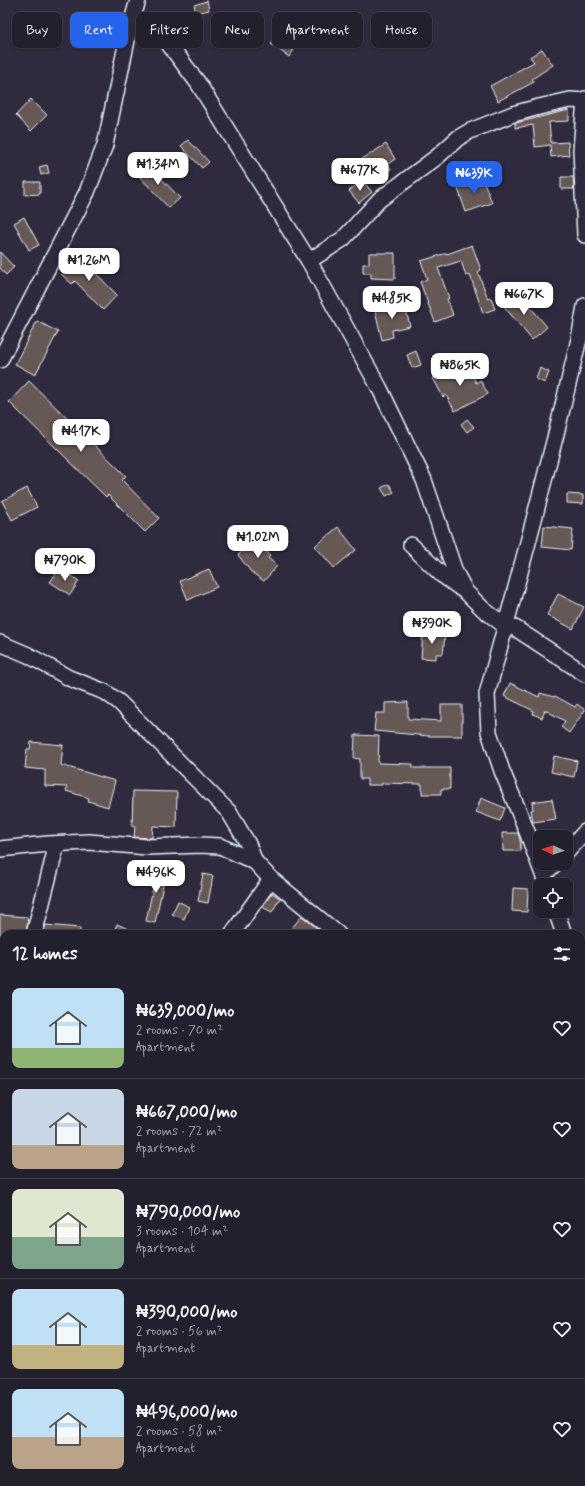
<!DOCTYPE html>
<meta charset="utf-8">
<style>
:root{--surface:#23202e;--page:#2f2d3a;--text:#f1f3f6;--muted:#a3a3aa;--line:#403e4a;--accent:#2563eb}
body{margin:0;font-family:Mynerve,sans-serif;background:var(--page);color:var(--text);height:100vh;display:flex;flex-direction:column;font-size:15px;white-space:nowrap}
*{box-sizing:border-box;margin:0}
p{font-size:13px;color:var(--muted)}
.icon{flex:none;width:22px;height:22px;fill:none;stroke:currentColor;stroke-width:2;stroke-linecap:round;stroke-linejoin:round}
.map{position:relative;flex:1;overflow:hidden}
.side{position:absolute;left:0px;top:930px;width:585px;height:556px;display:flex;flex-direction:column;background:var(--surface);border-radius:12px 12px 0 0;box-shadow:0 1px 3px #0004,0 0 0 1px var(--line)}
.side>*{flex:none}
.banner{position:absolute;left:12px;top:12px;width:561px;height:36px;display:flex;gap:8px}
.needle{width:26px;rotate:273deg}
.fabs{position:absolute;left:533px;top:830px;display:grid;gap:8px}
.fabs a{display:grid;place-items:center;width:40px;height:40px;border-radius:8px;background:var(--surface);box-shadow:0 1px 3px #0004,0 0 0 1px var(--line);font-size:20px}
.price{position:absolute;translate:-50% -34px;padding:0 9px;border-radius:8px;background:#fff;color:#222;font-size:13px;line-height:26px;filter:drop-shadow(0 1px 2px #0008)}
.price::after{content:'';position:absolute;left:50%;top:24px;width:12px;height:9px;margin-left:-6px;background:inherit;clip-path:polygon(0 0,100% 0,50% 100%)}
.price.current{background:var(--accent);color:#fff}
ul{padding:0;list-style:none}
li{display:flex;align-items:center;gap:12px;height:100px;padding:0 12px}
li+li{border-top:1px solid var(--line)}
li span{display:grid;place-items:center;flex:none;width:112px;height:80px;border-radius:8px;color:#555}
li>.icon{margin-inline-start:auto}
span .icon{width:48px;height:48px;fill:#fffc;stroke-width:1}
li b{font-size:17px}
h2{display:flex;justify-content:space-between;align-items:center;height:48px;padding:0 12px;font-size:17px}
.pill{padding:0 14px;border-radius:8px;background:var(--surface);box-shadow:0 1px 3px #0004,0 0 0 1px var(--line);font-size:14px;line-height:36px}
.pill.current{background:var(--accent);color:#fff}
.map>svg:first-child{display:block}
.building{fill:#655954;stroke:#e8f1f8}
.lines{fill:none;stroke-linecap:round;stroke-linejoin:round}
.minor-casing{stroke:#e8f1f8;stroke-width:18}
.minor{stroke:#2f2a3d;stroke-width:15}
</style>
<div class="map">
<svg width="585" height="1486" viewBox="0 0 585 1486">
<rect width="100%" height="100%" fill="#2f2a3d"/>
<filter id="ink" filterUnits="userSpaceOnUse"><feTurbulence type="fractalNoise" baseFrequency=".025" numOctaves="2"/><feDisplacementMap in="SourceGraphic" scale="8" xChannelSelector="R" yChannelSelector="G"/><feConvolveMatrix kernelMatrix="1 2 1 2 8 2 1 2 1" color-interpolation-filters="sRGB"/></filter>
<g filter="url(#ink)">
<g class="building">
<polygon points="207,1 209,10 196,13 194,5"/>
<polygon points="288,20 306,32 289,57 271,44"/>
<polygon points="542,49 553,65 532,79 534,82 498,101 490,86 534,62 530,57"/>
<polygon points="31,99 47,115 31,131 16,115"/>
<polygon points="569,110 569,121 549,122 551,143 568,142 569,155 551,157 550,145 535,147 533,125 515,128 515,123 516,123"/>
<polygon points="188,140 209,162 202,168 181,146"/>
<polygon points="386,144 395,159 388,164 391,169 372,181 359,161"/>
<polygon points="146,163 180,198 169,208 136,173"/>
<polygon points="47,165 49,173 41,175 39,167"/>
<polygon points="482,177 492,203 466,212 457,186"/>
<polygon points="561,177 573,177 574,189 561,189"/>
<polygon points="362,180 372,192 359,203 349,191"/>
<polygon points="25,182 40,182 40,194 25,195"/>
<polygon points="24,217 39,245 29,250 14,223"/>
<polygon points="472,245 481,270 478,272 488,299 491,298 495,309 483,313 470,275 466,276 461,261 438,268 449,298 447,299 453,315 435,322 420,282 427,279 421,261 447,253 447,254"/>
<polygon points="0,252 14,267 6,275 0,268"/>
<polygon points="369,253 395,253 395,279 371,278 371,273 363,273 363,264 369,264"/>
<polygon points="78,255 117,295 103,310 75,281 72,284 61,274 64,270 63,269"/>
<polygon points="517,291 547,327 532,340 502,304"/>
<polygon points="404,303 410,326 392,330 393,337 382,340 375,310"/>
<polygon points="37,321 58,332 35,375 15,364"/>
<polygon points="416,351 421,365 412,368 407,355"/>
<polygon points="469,365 476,383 480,380 488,394 455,411 446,395 443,397 433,378 452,367 454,371"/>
<polygon points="540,368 549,372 545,383 536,379"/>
<polygon points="29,381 126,476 122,480 159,518 145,532 108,495 106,497 9,402"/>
<polygon points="467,419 474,427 467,432 461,424"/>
<polygon points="389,484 394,492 386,496 381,488"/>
<polygon points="27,488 37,507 12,520 2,501"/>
<polygon points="567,494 583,495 583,504 567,503"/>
<polygon points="544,526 573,529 571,550 542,547"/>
<polygon points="338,527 356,550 334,568 315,546"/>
<polygon points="261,536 269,546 265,549 270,556 268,558 277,566 264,581 251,572 238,555"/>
<polygon points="60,568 79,581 70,595 50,582"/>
<polygon points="209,569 217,587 188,600 180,581"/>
<polygon points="558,594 584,607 573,629 547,615"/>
<polygon points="423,632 445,634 443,654 436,654 436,659 421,658"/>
<polygon points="510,683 539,697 540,693 554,697 555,696 575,707 577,704 585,710 569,733 561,727 565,721 545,710 542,718 533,714 534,711 504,696"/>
<polygon points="408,702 408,719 441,721 441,705 462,705 462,736 429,736 374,731 376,713 385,713 385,703"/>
<polygon points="355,735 379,736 378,763 413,764 413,768 450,768 450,789 441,789 441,794 422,794 422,784 382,783 382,785 367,785 367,779 360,779 360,759 354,758"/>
<polygon points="31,742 63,745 61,765 115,781 108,807 88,801 89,798 66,791 67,787 45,786 45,770 25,768 27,749 30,749"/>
<polygon points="554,756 577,761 574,777 551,772"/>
<polygon points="133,791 177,792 176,827 153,826 152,838 134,837 135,826 132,826"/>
<polygon points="481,798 505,808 500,821 476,812"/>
<polygon points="552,799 556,819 533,822 531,810 533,810 532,802"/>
<polygon points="502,833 518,833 520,840 521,851 503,851"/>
<polygon points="158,864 167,866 155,923 146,921"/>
<polygon points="203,874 213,876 208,903 198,901"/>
<polygon points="513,888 528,889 527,912 512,911"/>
<polygon points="272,893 280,898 272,912 262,907"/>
<polygon points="178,901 189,907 184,919 172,914"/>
<polygon points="0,915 27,917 28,923 25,934 0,934"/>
<polygon points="302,916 324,934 295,934 290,930"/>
<polygon points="117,924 139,934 113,934"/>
<polygon points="46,925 80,928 80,934 43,934"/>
</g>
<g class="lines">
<g class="minor-casing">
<g id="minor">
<polyline points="129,31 143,22 156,27 198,83 309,261 380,389 424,480 455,572 466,592 483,609 505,626 515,628 585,674"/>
<polyline points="585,99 581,150 585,235"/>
<polyline points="309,261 343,239 379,200 437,157 458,138 470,131 513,114 539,107 570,100 585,101"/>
<polyline points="0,360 87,192 105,145 129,31 138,0"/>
<polyline points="411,545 442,575 463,590"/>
<polyline points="0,643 28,655 69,678 105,692 119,702 229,812 248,844 255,862"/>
<polyline points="0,849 48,844 89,842 147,847 200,845 220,846 255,862 271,879 338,934"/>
<polyline points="566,853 585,832"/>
<polyline points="544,874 556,863"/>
<polyline points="547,885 526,829 502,771 489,732 487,694 526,550 557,430 579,339 585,306"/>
<polyline points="556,911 564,934"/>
<polyline points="34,934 57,844"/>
<polyline points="232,934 271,879"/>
<polyline points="581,1004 585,1023"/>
<polyline points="581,1058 585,1059"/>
<polyline points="0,1059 4,1052"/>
<polyline points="581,1117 585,1097"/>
<polyline points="0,1291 4,1294"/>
<polyline points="0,1322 4,1317"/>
<polyline points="581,1329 585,1339"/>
<polyline points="316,1482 321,1486"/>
<polyline points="417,1486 421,1482"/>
</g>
</g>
<use href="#minor" class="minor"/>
</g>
</g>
</svg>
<div class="fabs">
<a><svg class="needle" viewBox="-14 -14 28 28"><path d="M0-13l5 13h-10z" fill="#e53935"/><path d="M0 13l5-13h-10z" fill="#a3a3aa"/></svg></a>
<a><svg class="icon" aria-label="locate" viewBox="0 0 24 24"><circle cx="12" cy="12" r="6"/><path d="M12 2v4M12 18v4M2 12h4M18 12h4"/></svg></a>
</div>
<b class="price" style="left:158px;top:186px">₦1.34M</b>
<b class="price" style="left:360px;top:192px">₦677K</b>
<b class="price current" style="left:474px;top:195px">₦639K</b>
<b class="price" style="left:89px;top:282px">₦1.26M</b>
<b class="price" style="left:524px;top:316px">₦667K</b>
<b class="price" style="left:392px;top:320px">₦485K</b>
<b class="price" style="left:460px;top:387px">₦865K</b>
<b class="price" style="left:81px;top:453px">₦417K</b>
<b class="price" style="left:258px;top:559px">₦1.02M</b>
<b class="price" style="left:65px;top:582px">₦790K</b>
<b class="price" style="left:432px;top:645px">₦390K</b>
<b class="price" style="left:156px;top:894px">₦496K</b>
<div class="banner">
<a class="pill">Buy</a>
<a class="pill current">Rent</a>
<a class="pill">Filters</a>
<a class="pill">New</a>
<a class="pill">Apartment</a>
<a class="pill">House</a>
</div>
<section class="side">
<h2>12 homes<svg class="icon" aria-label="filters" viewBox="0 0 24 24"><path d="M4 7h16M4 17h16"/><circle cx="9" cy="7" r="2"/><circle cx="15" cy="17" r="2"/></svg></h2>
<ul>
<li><span style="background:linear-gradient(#bfe0f5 75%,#8fb573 0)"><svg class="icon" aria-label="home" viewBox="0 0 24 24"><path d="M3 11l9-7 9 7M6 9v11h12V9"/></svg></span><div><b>₦639,000/mo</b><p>2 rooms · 70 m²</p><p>Apartment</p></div><svg class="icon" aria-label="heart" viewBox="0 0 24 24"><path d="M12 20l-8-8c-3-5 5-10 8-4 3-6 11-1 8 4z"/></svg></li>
<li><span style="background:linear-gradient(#c9d6e8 70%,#b9a48a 0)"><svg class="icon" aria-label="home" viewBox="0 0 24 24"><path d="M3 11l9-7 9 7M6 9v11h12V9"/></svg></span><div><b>₦667,000/mo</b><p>2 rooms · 72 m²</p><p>Apartment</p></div><svg class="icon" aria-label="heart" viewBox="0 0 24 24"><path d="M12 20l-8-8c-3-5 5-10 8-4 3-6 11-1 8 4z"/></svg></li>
<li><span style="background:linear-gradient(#dfe7d0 60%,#7fa58c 0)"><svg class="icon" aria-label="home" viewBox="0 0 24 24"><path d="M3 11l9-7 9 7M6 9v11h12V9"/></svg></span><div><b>₦790,000/mo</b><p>3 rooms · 104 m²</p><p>Apartment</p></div><svg class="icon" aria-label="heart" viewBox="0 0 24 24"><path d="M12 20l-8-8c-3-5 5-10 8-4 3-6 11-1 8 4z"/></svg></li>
<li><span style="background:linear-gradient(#bfe0f5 70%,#c2b280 0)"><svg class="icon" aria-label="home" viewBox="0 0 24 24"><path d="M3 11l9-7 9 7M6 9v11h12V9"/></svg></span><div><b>₦390,000/mo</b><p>2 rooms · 56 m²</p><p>Apartment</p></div><svg class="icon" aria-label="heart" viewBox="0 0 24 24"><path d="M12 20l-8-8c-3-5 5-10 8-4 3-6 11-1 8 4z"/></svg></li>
<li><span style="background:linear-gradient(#bfe0f5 60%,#b9a48a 0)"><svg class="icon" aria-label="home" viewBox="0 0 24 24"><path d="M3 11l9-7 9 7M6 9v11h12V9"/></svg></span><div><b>₦496,000/mo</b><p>2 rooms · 58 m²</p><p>Apartment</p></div><svg class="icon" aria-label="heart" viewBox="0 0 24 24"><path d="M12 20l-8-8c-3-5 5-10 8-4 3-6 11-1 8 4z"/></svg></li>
</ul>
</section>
</div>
